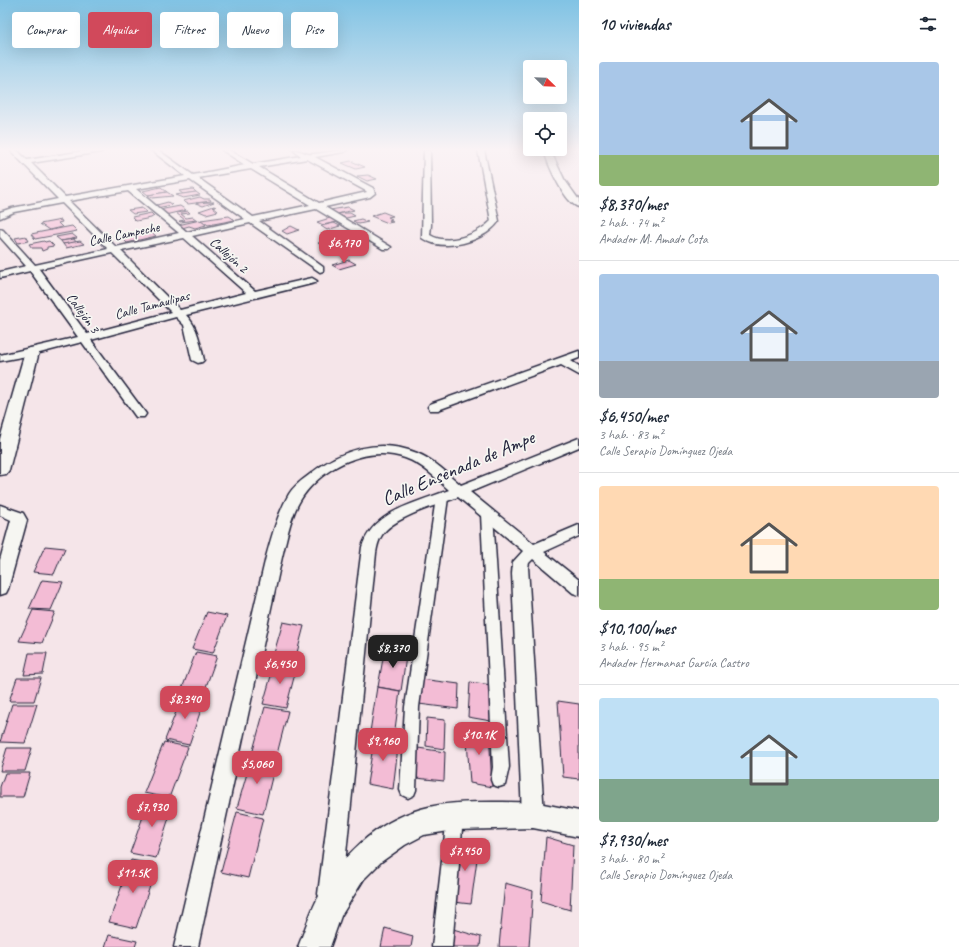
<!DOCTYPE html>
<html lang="es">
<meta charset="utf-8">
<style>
:root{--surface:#fff;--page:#f6f6f7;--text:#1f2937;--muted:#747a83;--line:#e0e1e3;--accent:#d1495b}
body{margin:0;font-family:Caveat,sans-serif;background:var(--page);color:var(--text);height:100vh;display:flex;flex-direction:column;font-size:15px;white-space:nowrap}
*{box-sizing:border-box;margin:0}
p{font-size:13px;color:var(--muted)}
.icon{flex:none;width:22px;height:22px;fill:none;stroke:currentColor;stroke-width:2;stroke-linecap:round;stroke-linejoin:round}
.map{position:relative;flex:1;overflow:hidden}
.side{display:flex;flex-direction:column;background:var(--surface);width:380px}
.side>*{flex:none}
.banner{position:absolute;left:12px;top:12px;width:380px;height:36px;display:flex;gap:8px}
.needle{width:26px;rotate:113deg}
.controls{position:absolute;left:523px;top:60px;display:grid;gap:8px}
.controls a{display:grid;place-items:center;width:44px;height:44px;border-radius:4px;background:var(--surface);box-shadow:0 4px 16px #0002;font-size:20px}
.price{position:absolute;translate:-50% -34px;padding:0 9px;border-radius:8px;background:var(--accent);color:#fff;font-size:13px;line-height:26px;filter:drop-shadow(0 1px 2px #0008)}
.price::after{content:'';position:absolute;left:50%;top:24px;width:12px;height:9px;margin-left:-6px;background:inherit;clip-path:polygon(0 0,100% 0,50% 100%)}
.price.active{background:#222;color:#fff}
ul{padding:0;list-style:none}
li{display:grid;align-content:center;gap:8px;height:212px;padding:0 20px}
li+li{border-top:1px solid var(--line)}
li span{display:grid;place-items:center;height:124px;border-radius:4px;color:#555}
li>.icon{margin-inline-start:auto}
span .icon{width:72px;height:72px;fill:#fffc;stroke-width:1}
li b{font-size:17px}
h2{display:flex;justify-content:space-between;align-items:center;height:48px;padding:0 20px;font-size:17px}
.pill{padding:0 14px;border-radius:4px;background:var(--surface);box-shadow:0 4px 16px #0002;font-size:14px;line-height:36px}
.pill.active{background:var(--accent);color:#fff}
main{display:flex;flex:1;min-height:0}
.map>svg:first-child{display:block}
.building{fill:#f3bcd5;stroke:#22223b}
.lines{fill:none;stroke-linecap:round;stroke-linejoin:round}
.pedestrian-casing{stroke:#22223b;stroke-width:3}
.minor-casing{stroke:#22223b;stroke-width:3}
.tertiary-casing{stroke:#22223b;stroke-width:3}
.pedestrian{fill:#f6f6f2;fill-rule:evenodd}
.minor{fill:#f6f6f2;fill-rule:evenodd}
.tertiary{fill:#f6f6f2;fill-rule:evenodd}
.labels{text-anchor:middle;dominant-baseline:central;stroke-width:3.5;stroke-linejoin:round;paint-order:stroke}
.far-street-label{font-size:14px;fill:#22223b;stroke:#f6f6f2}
.near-street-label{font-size:20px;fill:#22223b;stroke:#f6f6f2}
</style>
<main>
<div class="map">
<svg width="579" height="947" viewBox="0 0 579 947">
<rect width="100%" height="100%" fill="#f5e5e9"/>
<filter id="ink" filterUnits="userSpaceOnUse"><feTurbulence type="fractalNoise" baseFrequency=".025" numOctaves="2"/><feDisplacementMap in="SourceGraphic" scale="8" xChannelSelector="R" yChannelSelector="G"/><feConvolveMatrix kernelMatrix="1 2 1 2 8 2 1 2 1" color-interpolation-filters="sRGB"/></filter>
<g filter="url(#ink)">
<g class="building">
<polygon points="351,161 365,167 356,169 342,163"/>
<polygon points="368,175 377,179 367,181 357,176"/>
<polygon points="161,187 167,192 148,195 143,191"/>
<polygon points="193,189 196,192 183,194 179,191"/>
<polygon points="167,192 173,196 152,198 148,195"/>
<polygon points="196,192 200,195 183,198 175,195"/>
<polygon points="200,197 204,199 210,199 211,201 188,204 183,201"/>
<polygon points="168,202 172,205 156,208 153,206"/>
<polygon points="209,202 214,202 203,206 196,203"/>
<polygon points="180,206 186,210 165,215 159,210"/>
<polygon points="214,206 216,207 213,207 218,211 206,214 199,211"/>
<polygon points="348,207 354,210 337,214 330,210"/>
<polygon points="142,208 147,212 133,214 128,210"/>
<polygon points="188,211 190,213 181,214 186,218 193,217 197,220 180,222 179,221 185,220 176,213"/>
<polygon points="383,212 393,216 388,217 392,219 389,220 393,222 388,223 371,216"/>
<polygon points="151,213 154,216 151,218 136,221 132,217"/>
<polygon points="343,213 350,213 355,216 346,218 337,214"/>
<polygon points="229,216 235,220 208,225 201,220"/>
<polygon points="330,218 337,222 323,225 317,222"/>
<polygon points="361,219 368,222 359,224 353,221"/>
<polygon points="61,220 62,222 58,223 62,227 49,230 40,224"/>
<polygon points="200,220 206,225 195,228 189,226 182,228 178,225"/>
<polygon points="334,223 340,226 327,230 321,226"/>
<polygon points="72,226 77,231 35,239 31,234"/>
<polygon points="291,226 299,230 287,234 282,231"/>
<polygon points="150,231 156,236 127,243 121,237"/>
<polygon points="355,233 363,237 349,241 341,237"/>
<polygon points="72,234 77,238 61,241 56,237"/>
<polygon points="26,236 29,241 18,243 15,238"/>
<polygon points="74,239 76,242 63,244 61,241"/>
<polygon points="44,241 45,242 49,241 54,246 47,247 47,249 42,251 41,248 32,248 29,244"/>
<polygon points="80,241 84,244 66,248 63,244"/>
<polygon points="333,241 338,244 324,247 318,243"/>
<polygon points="349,260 356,264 339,269 332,265"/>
<polygon points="45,546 65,548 54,574 33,572"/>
<polygon points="42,580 63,582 51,610 29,609"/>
<polygon points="33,610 55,612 42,643 19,641"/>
<polygon points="207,612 227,616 213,653 192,649"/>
<polygon points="283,622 304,626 294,664 272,660"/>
<polygon points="385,647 407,650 401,691 378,687"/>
<polygon points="196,652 217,656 202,698 180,694"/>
<polygon points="29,653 47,653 43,674 24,675"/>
<polygon points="275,662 297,666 286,708 263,704"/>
<polygon points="17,678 41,678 34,701 9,701"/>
<polygon points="421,679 459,684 458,709 419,704"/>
<polygon points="470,682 492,685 491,721 468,717"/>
<polygon points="377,687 400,691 394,737 370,732"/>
<polygon points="183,694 205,698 189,745 165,740"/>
<polygon points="558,701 579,704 579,779 563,777"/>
<polygon points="12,704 37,704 25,743 0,742"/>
<polygon points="265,707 288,711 276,758 252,754"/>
<polygon points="427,718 445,720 444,749 426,746"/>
<polygon points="466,726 489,730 492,787 470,783"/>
<polygon points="375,734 399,739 393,789 367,784"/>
<polygon points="164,742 188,747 169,798 144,793"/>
<polygon points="7,748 32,748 25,771 0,771"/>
<polygon points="418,748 445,752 444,781 416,778"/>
<polygon points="252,756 276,761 263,814 237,808"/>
<polygon points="5,773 30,773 23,797 0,797 0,787"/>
<polygon points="150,797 174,802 156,858 130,853"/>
<polygon points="237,812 263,818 248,878 221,872"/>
<polygon points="546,837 573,845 570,910 541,901"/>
<polygon points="458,842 479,844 471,904 453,902"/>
<polygon points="131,860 157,865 136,928 109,922"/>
<polygon points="505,883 533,891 529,947 499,947"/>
<polygon points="385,928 413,936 411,947 381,947"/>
<polygon points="453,929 481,937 480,947 451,947"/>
<polygon points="109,935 137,941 135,947 105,947"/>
</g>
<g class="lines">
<g class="pedestrian-casing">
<g id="pedestrian">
<polygon points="442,494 448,498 419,707 416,790 414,795 408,798 402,795 400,790 405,707 436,498"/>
<polygon points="487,510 493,514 509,767 505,785 499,787 493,785 491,780 493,767 481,514"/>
<polygon points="455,809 461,811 463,817 452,947 432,947 447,817 449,811"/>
</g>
</g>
<g class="minor-casing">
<g id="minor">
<path d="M 10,150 L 17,150 L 27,160 L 90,150 L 104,150 L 101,152 L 31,163 L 65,197 L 185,176 L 151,150 L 158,150 L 193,175 L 245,165 L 222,150 L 229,150 L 253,164 L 301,156 L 293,150 C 299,150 302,152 308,154 C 314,155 338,150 347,150 L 344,152 L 315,157 L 373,188 L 375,193 L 370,197 L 325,207 L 391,247 L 389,249 L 383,249 L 316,209 L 259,221 L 323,267 L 323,271 L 320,272 L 250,223 L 192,236 L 255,291 L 312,278 L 317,281 L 315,283 L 186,315 C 198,327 200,343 204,360 L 202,362 L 198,363 L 192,360 L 184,325 L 176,317 L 91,340 L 146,414 L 144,417 L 136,417 L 82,342 L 32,355 L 0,361 L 0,355 L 78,337 L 30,271 L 0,278 L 0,272 L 26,266 L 0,237 L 0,229 L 3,230 L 35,265 L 108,249 L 62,203 L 14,212 L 0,218 L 0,212 L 12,208 L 58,199 ZM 307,159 L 366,191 L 367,192 L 319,203 L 259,167 ZM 251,169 L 310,205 L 253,217 L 198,178 ZM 190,180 L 245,219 L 187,232 L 136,189 ZM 128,191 L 179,233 L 116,247 L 69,201 ZM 184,238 L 246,293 L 180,310 L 121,251 ZM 112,253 L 171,312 L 87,334 L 39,269 Z"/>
<path d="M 424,150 L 430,150 L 431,225 L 430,235 C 448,246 477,235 491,221 L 478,150 L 484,150 L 499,221 C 484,242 444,253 422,238 Z"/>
<path d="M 544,150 L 550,150 L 564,179 L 579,200 L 579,207 C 565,204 547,163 544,150 Z"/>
<polygon points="579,351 579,358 571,361 579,366 579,375 561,365 438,410 430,410 428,407 430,404"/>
<path d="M 579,438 L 579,447 L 470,492 L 534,544 L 579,525 L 579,536 L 544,552 L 579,580 L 579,595 L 573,593 L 533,559 L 529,563 L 528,567 L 544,815 L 541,822 L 533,825 L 525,822 L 522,815 L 512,573 L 513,562 L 523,551 L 458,497 C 438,505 393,517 382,535 C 378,541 377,547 376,553 L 342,894 L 338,902 L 330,906 L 322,902 L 318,894 L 362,547 C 374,510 417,503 449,490 C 436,478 422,464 405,458 C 368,445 325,466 303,496 C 291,513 287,537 282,557 L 198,947 L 174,947 L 266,557 C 272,535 278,513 289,494 C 294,486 302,480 309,475 C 339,450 379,437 417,453 C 434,460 447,473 461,485 Z"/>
<polygon points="0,505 23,513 27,520 8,589 6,593 0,595 0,560 11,520 0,515"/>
</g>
</g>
<g class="tertiary-casing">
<g id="tertiary">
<polygon points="32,348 37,349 39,352 9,470 6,474 0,475 0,439 25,352 27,349"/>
<path d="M 533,802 L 579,811 L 579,837 L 533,828 L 455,830 L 424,835 L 405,845 L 381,862 L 364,879 L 341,916 L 330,947 L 298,947 C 305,930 310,912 319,896 C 340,857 376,822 421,809 C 456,799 497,803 533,802 Z"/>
</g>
</g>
<use href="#pedestrian" class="pedestrian"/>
<use href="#minor" class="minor"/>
<use href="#tertiary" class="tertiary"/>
</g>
</g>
<linearGradient id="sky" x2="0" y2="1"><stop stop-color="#81c3e4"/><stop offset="0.53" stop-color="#faf3f5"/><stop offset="1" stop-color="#faf3f5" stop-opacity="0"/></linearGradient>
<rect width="579" height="282" fill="url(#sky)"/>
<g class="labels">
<g class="far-street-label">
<text transform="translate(124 234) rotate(-12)">Calle Campeche</text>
<text transform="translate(229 255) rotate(42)">Callejón 2</text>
<text transform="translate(152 305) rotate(-15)">Calle Tamaulipas</text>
<text transform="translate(83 313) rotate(54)">Callejón 3</text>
</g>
<g class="near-street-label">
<text transform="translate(458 468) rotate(-23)">Calle Ensenada de Ampe</text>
</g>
</g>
</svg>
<div class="controls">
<a><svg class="needle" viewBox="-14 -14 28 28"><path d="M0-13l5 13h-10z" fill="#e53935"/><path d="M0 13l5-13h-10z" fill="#747a83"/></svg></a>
<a><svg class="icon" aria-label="locate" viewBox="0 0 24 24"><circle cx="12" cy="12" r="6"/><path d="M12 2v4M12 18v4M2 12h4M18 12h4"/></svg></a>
</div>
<b class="price" style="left:344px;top:264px">$6,170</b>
<b class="price active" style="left:393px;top:669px">$8,370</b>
<b class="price" style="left:280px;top:685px">$6,450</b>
<b class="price" style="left:185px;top:720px">$8,340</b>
<b class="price" style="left:479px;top:756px">$10.1K</b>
<b class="price" style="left:383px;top:762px">$9,160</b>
<b class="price" style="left:257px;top:785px">$5,060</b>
<b class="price" style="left:152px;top:828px">$7,930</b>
<b class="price" style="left:465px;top:872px">$7,450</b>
<b class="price" style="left:133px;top:894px">$11.5K</b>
<div class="banner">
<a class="pill">Comprar</a>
<a class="pill active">Alquilar</a>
<a class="pill">Filtros</a>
<a class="pill">Nuevo</a>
<a class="pill">Piso</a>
</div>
</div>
<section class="side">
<h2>10 viviendas<svg class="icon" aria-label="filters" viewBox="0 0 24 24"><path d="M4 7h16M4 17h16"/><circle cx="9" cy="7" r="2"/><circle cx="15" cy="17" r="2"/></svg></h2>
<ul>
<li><span style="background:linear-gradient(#a9c7e8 75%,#8fb573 0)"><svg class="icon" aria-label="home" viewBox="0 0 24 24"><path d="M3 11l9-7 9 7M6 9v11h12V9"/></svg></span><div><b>$8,370/mes</b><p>2 hab. · 74 m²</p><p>Andador M. Amado Cota</p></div></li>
<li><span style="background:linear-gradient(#a9c7e8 70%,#9aa5b1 0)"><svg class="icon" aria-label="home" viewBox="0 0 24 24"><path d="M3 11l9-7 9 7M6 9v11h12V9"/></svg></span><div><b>$6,450/mes</b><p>3 hab. · 83 m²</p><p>Calle Serapio Domínguez Ojeda</p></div></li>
<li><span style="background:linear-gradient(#ffd9b3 75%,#8fb573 0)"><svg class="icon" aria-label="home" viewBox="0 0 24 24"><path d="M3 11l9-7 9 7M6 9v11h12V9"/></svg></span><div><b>$10,100/mes</b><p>3 hab. · 95 m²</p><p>Andador Hermanas García Castro</p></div></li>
<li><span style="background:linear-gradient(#bfe0f5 65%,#7fa58c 0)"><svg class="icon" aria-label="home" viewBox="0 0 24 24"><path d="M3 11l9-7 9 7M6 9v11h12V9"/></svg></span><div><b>$7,930/mes</b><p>3 hab. · 80 m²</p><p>Calle Serapio Domínguez Ojeda</p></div></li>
</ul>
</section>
</main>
